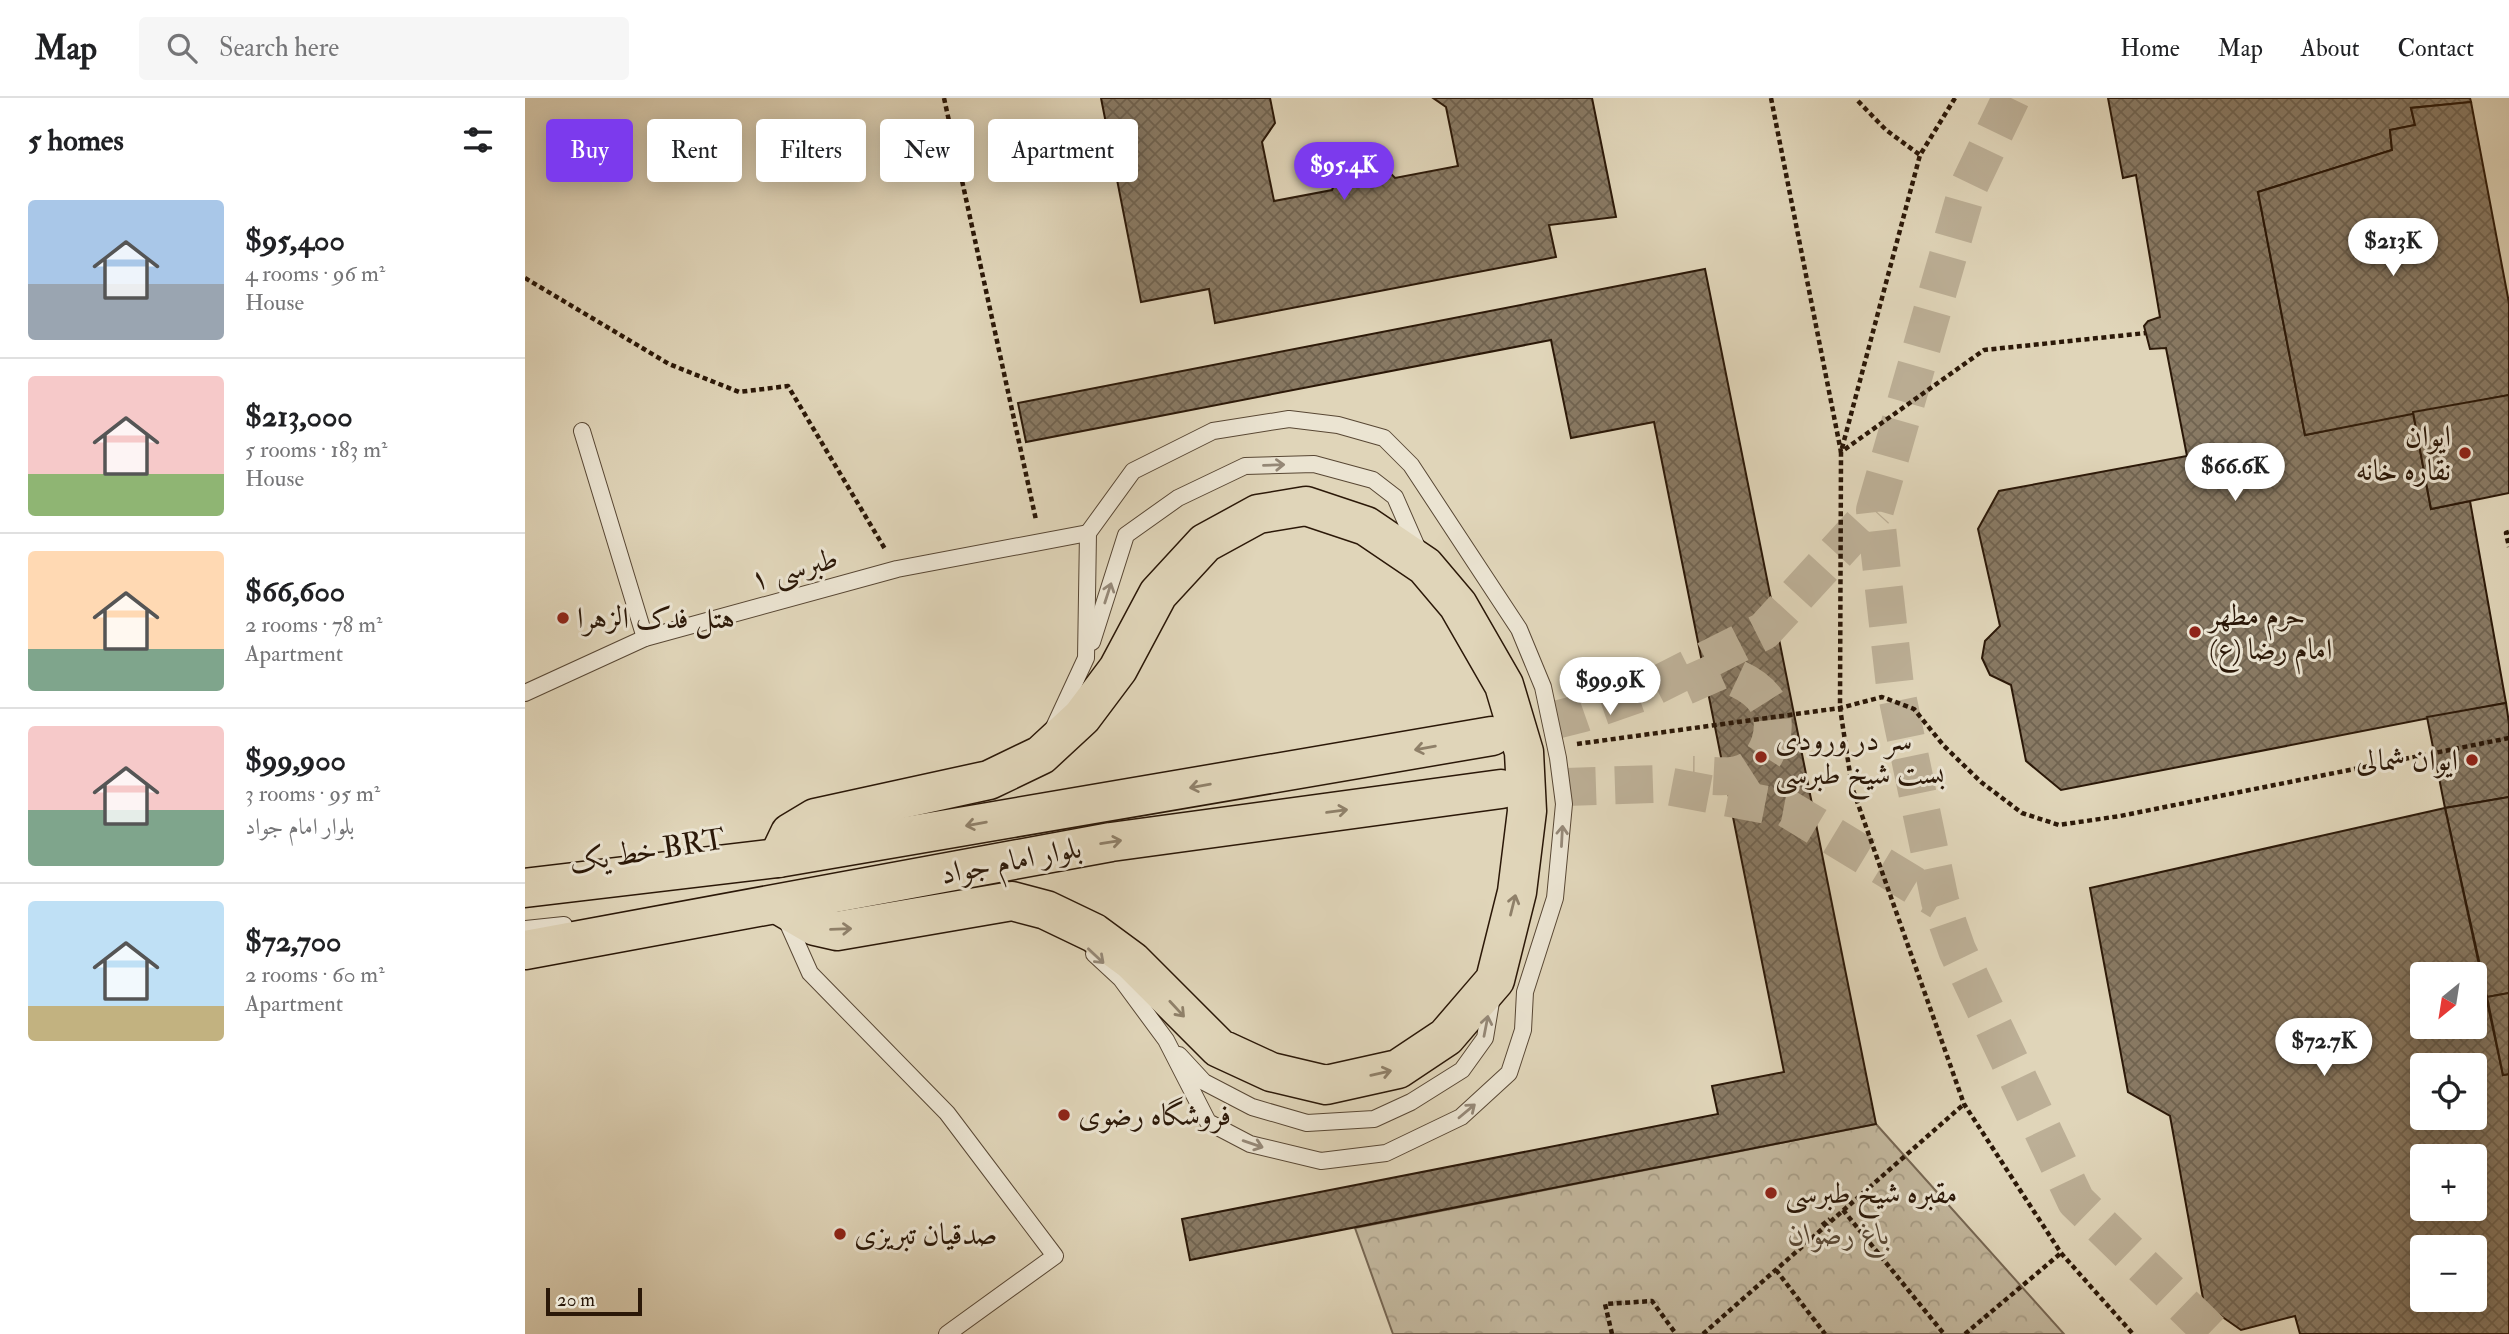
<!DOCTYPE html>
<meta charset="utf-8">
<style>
:root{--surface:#fff;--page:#f6f6f6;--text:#202124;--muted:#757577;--line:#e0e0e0;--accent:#7c3aed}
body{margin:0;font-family:"IM FELL Double Pica",Amiri,serif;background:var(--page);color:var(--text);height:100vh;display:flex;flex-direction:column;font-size:26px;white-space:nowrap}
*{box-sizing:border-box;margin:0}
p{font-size:23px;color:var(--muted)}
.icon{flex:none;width:38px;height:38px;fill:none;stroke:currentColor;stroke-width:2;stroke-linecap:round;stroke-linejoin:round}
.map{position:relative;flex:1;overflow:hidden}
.drawer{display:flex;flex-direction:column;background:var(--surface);width:525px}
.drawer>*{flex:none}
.guide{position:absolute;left:21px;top:21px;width:665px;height:63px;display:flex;gap:14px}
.needle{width:46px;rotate:210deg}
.fabs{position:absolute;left:1885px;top:864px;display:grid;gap:14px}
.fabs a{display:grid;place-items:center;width:77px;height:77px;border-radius:7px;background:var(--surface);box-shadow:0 4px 18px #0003;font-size:35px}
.scale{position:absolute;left:21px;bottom:18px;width:96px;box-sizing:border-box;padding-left:7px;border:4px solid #2b1808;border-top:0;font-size:19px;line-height:24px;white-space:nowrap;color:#2b1808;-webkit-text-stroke:5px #ebe4d2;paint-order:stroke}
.price{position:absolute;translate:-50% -60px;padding:0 16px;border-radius:24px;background:#fff;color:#222;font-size:23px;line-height:46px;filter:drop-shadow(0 2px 4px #0008)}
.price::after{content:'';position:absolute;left:50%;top:42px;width:21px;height:16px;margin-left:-10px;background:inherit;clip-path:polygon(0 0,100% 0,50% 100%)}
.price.on{background:var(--accent);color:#fff}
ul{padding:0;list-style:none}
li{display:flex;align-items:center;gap:21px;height:175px;padding:0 28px}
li+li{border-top:2px solid var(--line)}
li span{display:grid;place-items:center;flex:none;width:196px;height:140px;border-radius:7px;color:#555}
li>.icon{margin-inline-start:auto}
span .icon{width:84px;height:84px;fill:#fffc;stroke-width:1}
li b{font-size:30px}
h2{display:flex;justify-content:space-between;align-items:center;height:84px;padding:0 28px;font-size:30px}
.tag{padding:0 24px;border-radius:7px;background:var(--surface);box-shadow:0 4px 18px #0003;font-size:24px;line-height:63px}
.tag.on{background:var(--accent);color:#fff}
header{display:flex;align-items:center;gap:42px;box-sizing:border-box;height:98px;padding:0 35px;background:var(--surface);border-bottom:2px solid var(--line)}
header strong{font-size:33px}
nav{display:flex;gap:38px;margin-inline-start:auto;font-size:24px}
.search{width:490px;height:63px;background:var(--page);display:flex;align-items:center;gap:18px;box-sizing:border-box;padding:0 24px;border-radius:7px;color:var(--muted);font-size:26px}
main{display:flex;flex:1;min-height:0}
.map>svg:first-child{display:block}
.park{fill:url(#park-crowns);stroke:#766652;stroke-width:2}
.building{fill:url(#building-cross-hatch);stroke:#2b1808;stroke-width:2;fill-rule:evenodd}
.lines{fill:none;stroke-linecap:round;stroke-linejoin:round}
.primary-tunnel{stroke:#bcaf96;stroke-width:38;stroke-dasharray:38 19;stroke-linecap:butt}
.service-casing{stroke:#584734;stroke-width:18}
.primary-casing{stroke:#2b1808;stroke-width:41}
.path{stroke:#2b1808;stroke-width:4.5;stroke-dasharray:5 3.5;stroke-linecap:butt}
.service{stroke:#ebe4d2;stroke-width:16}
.primary{stroke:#e0d5b9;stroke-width:38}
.oneway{stroke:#958877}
.oneway2{stroke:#8f8069}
.poi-dot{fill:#8f2418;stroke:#ebe4d2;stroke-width:2.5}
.labels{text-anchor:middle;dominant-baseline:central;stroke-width:6;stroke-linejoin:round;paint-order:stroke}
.poi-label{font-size:30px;fill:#2b1808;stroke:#ebe4d2;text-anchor:start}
.street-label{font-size:30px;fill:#2b1808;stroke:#ebe4d2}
.park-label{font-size:30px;font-style:italic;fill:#584734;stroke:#ebe4d2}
</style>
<header>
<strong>Map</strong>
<div class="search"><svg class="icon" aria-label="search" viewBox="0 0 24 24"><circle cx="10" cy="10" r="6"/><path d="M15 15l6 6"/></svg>Search here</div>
<nav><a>Home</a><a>Map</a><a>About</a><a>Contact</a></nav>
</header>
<main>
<section class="drawer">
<h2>5 homes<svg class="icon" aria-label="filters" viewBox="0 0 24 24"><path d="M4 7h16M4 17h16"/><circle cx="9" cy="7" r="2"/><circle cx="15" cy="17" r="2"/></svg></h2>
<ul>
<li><span style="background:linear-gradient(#a9c7e8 60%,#9aa5b1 0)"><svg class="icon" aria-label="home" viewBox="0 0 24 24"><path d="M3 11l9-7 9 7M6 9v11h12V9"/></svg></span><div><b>$95,400</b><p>4 rooms · 96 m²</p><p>House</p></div></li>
<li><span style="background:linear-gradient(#f6c9c9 70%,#8fb573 0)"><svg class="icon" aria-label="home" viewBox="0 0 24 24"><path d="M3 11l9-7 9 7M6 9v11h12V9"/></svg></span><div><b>$213,000</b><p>5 rooms · 183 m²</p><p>House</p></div></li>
<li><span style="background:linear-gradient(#ffd9b3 70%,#7fa58c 0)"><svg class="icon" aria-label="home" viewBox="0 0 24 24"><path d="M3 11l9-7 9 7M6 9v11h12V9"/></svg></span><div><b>$66,600</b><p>2 rooms · 78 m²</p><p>Apartment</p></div></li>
<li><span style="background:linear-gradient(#f6c9c9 60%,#7fa58c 0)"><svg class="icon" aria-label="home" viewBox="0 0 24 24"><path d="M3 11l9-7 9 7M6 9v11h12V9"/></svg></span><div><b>$99,900</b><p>3 rooms · 95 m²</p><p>بلوار امام جواد</p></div></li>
<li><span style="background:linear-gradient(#bfe0f5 75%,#c2b280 0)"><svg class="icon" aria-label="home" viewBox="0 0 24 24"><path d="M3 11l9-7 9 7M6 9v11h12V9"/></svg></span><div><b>$72,700</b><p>2 rooms · 60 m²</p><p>Apartment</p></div></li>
</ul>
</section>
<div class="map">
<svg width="1984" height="1236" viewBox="0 0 1984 1236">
<defs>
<pattern id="park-crowns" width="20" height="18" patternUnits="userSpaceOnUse" patternTransform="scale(1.75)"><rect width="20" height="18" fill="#c1b59b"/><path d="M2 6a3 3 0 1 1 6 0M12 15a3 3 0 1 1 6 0" fill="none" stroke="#a69b84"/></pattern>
<pattern id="building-cross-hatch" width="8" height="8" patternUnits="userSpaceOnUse" patternTransform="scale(1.75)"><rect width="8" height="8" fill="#897a64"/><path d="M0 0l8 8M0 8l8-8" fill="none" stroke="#706350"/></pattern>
</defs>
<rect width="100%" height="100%" fill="#e0d5b9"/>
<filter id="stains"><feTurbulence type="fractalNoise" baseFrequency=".00286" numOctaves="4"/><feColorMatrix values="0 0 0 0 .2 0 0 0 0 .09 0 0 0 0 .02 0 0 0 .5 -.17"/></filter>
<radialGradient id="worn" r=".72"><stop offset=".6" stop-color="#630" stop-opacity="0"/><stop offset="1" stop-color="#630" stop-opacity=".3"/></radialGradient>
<polygon class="park" points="1351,1026 1539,1236 868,1236 830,1130"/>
<g class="building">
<polygon points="576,0 745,0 750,25 737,44 749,103 807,92 819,64 849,58 870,80 933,68 921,9 908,0 1067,0 1091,119 1024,127 1031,159 690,225 684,191 616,204"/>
<polygon points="1583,0 1945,0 1946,4 1886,10 1890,27 1865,32 1867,52 1733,94 1780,337 1888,314 1906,411 1945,403 1981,605 1536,692 1501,663 1486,587 1465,577 1457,560 1460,543 1475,528 1453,431 1474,393 1662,358 1641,250 1625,251 1619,228 1623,223 1635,219 1611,77 1598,80"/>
<polygon points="1946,4 1984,205 1984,297 1780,337 1733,94 1867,52 1865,32 1890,27 1886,10"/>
<polygon points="1180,171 1351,1026 665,1162 657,1121 1193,1016 1187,988 1259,974 1129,324 1046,340 1026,242 501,344 493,305"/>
<polygon points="1984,297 1984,395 1906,411 1888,314"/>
<polygon points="1981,605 1984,625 1984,699 1920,710 1902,619"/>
<polygon points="1984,699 1984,895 1962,899 1920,710"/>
<path d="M 1920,710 L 1978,977 L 1984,976 L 1984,1236 L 1775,1236 L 1770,1218 L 1716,1232 L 1679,1206 L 1645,1018 L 1603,994 L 1565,790 ZM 1897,877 L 1950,877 L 1950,929 L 1897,929 ZM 1897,968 L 1950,968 L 1950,1020 L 1897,1020 ZM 1897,1059 L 1950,1059 L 1950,1111 L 1897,1111 ZM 1897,1150 L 1950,1150 L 1950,1202 L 1897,1202 Z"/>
<polygon points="1984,895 1984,976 1978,977 1962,899"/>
</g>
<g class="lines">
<g class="primary-tunnel">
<polyline points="1486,0 1442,92 1350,412 1370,588 1415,803 1432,852 1551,1103 1688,1236"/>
<path d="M 1160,588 L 1194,573 C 1212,580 1233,588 1243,606 C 1256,632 1241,672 1212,677 C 1198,680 1181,677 1168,677"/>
<polyline points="967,638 1058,615 1118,594 1239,533 1350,412"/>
<polyline points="976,691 1132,686 1263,711 1415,803"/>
</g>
<g class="service-casing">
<g id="service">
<polyline points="57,333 120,540"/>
<polyline points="567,544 601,437 653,400 720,368 789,366 848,382 870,399 895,456"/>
<polyline points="0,595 120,540 372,471 563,435"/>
<polyline points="529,629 561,560 563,435 608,373 688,333 764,321 813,327 859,340 886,367 994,531 1018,589 1033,660 1039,706 1030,800 1000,894 998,932 984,975 936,1019 861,1055 796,1063 725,1046 683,1024 641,942 596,881 569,856"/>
<polyline points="260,819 285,875 422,1015 530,1158 422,1236"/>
<polyline points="0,831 39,827"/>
<polyline points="654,957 679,984 727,1009 782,1025 849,1021 886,1004 937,972 960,940 967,898"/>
</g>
</g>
<g class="primary-casing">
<g id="primary">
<polyline points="253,760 265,735 290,720 464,682 516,657 557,619 593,571 633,496 680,445 733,416 781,408 841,428 900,468 933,507 979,587 999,654 1002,713 992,794 970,882 921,939 873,971 801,987 746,974 694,950 607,863 569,835 521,812 487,803 312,833 290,828 254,807"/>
<polyline points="0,790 253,760 967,638"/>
<polyline points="0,852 586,744 976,691"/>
</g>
</g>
<g class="path">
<polyline points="419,0 511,422"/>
<polyline points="1246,0 1316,354 1459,252 1621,235"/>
<polyline points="1430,0 1395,57 1316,354 1315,610 1327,689 1439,1006 1536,1155 1608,1236"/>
<polyline points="1333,3 1361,32 1395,57"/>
<polyline points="0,180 144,266 214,294 263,288 360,451"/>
<polyline points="1984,434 1981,435 1984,449"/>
<polyline points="1052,646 1315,610 1357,599 1389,611 1419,648 1456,684 1497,715 1534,727 1595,718 1984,640"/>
<polyline points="1318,1112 1419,1236"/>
<polyline points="1297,1127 1305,1121"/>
<polyline points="1251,1172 1300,1236"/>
<polyline points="1087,1236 1080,1206 1127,1203 1151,1236"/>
<polyline points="1178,1236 1439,1006"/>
<polyline points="1440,1236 1536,1155"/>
</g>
<use href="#service" class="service"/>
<use href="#primary" class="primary"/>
</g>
<defs><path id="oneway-shaft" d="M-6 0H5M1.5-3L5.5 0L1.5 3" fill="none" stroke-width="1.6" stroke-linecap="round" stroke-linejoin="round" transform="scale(1.75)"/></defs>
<g class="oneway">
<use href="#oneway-shaft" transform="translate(749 367) rotate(-2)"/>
<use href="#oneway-shaft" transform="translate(583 495) rotate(-72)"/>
<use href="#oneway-shaft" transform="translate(1037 738) rotate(-87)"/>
<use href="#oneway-shaft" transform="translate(571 858) rotate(43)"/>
<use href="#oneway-shaft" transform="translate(961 928) rotate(-79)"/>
<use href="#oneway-shaft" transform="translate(942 1013) rotate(-40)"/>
<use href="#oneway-shaft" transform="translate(728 1046) rotate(19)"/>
</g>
<g class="oneway2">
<use href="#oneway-shaft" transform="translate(900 650) rotate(170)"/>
<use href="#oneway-shaft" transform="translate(675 688) rotate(170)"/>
<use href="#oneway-shaft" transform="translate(812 713) rotate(-8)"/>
<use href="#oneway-shaft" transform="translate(451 726) rotate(170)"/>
<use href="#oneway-shaft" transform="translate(586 744) rotate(-9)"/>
<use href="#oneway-shaft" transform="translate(988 807) rotate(-76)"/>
<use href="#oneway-shaft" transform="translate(316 831) rotate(-2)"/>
<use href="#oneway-shaft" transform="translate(652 911) rotate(47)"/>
<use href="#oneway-shaft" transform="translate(856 975) rotate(-13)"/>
</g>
<g class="poi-dot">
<circle cx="1940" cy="355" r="7"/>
<circle cx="38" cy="520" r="7"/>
<circle cx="1670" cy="534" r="7"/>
<circle cx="1236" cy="659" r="7"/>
<circle cx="1947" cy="662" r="7"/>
<circle cx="539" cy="1017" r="7"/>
<circle cx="1246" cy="1095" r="7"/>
<circle cx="315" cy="1136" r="7"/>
</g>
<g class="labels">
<g class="poi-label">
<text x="1926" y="338" text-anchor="end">ایوان<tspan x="1926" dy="34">نقاره خانه</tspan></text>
<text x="1684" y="517">حرم مطهر<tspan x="1684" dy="34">امام رضا (ع)</tspan></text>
<text x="52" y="520">هتل فدک الزهرا</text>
<text x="1250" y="642">سر در ورودی<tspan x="1250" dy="34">بست شیخ طبرسی</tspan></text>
<text x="1933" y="662" text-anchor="end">ایوان شمالی</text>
<text x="553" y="1017">فروشگاه رضوی</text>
<text x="1260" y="1095">مقبره شیخ طبرسی</text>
<text x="329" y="1136">صدقیان تبریزی</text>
</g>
<g class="street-label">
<text transform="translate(269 471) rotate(-15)">طبرسی ۱</text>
<text transform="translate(122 753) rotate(-9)">خط یک BRT</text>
<text transform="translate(486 763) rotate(-11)">بلوار امام جواد</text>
</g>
<g class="park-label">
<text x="1314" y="1136">باغ رضوان</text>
</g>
</g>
<rect width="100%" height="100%" filter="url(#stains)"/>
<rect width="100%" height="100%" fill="url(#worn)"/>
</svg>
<div class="fabs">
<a><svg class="needle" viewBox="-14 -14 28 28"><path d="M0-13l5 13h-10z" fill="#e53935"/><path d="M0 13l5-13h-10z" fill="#757577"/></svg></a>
<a><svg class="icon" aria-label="locate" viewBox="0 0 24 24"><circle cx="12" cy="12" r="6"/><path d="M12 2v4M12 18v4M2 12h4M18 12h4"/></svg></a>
<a>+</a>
<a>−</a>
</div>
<div class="scale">20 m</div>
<b class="price on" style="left:819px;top:104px">$95.4K</b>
<b class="price" style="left:1868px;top:180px">$213K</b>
<b class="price" style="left:1710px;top:405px">$66.6K</b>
<b class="price" style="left:1085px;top:619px">$99.9K</b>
<b class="price" style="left:1799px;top:980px">$72.7K</b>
<div class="guide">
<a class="tag on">Buy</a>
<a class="tag">Rent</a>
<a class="tag">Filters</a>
<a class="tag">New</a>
<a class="tag">Apartment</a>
</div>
</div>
</main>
